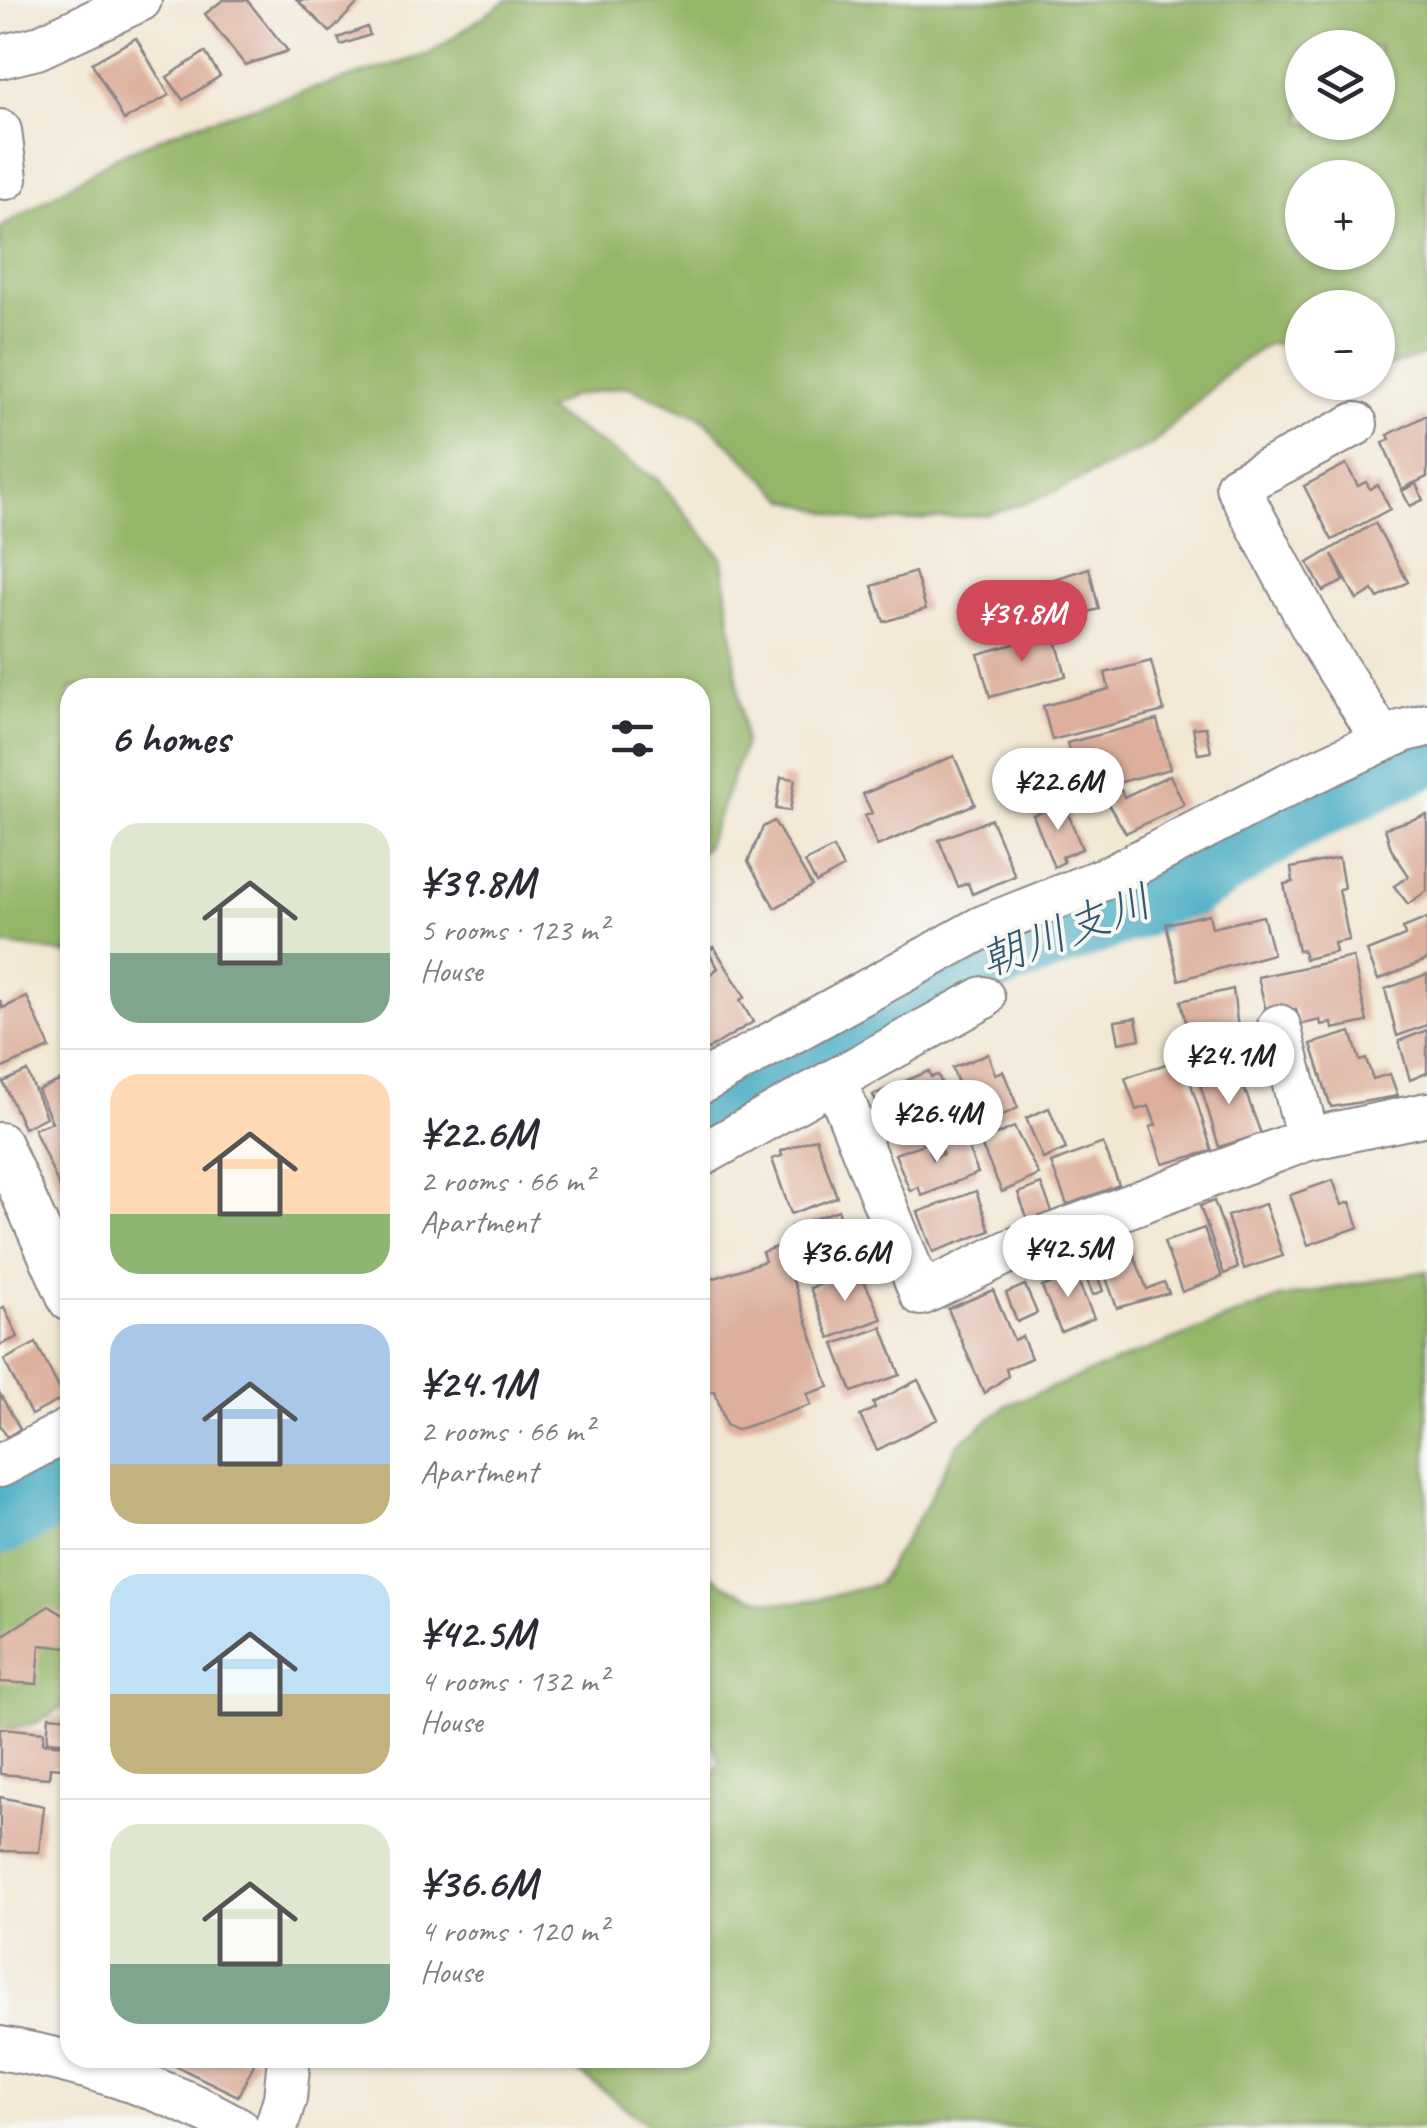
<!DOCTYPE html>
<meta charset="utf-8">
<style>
:root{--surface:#fff;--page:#f7f7f7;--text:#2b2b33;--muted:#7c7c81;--line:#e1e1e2;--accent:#d1495b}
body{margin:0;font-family:Caveat,"Klee One",sans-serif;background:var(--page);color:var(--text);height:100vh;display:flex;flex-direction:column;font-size:38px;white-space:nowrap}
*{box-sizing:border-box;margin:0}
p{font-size:32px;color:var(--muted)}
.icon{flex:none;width:55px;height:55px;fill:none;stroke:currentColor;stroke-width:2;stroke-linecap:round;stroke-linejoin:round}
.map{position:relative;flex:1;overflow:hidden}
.panel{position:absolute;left:60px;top:678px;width:650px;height:1390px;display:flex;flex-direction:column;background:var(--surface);border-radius:30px;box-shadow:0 2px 8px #0004}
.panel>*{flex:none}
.controls{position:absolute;left:1285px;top:30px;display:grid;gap:20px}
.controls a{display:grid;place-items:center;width:110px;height:110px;border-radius:50%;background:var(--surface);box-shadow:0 2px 8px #0004;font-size:50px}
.price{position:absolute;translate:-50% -85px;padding:0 22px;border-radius:35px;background:#fff;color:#222;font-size:32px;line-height:65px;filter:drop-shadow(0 2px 5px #0008)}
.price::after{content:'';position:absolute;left:50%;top:60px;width:30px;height:22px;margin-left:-15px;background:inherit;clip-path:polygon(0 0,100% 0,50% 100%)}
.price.active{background:var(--accent);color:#fff}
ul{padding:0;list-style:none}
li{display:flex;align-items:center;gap:30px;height:250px;padding:0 50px}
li+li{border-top:2px solid var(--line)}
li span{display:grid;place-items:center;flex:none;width:280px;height:200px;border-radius:30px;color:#555}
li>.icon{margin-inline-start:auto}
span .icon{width:120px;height:120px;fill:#fffc;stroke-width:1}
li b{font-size:42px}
h2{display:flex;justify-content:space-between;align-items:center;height:120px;padding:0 50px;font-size:42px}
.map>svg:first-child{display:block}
.forest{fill:#94b669;stroke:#5b6c52;stroke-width:2.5;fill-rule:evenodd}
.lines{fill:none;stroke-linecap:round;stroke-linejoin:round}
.river{stroke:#44abc3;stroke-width:70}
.building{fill:#ddaf9c}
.street-casing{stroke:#8a8487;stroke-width:46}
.street{stroke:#fff;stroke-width:42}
.labels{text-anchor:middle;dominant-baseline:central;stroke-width:8;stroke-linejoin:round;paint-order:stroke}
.water-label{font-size:45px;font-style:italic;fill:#305971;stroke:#f6f6f2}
</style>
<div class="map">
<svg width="1427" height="2128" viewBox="0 0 1427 2128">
<rect width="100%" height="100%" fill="#f6f6f2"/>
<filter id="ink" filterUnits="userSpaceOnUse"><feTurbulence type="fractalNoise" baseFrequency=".01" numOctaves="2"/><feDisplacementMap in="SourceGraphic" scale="20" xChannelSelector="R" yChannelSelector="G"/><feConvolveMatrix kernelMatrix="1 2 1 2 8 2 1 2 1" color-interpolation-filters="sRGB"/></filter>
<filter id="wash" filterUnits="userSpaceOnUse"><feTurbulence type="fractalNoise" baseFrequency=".0048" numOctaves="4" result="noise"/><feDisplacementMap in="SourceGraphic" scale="40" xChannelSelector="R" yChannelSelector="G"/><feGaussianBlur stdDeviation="2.25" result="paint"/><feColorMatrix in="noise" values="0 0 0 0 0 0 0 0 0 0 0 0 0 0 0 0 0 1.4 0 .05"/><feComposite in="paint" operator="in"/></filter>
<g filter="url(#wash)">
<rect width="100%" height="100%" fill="#f2e7d3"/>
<g class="forest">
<path d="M 507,0 L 1427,0 L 1427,354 L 1380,369 L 1378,308 L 1302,308 L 1302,346 L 1269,343 L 1229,371 L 1153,444 L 1048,495 L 986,515 L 865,523 L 787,500 L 702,418 L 627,386 L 572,396 L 547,410 L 658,480 L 723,559 L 745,744 L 706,848 L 700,852 L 700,688 L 70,688 L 70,954 L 0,944 L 0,228 L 114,158 L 183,128 L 429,54 ZM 1302,48 L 1378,48 L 1378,122 L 1302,122 ZM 1302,178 L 1378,178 L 1378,252 L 1302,252 Z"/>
<path d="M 1427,1271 L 1427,2128 L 652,2128 L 561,2058 L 700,2058 L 700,1796 L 720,1761 L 707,1732 L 700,1728 L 700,1568 C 770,1618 800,1604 878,1584 L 926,1506 L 956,1446 L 1007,1405 L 1280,1298 Z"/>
<polygon points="70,1513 70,1702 36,1723 0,1730 0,1556"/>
</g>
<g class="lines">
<g class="river">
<polyline points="700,1124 969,967 1184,886 1294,815 1420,754 1427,737"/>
<polyline points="0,1520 70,1486"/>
</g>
</g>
<g id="blocks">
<g class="building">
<polygon points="223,0 247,0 288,51 245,65 205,14"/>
<polygon points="297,0 361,0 330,32"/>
<polygon points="367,27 370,35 341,45 338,38"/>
<polygon points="136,38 169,95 124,120 92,63"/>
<polygon points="205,52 220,76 183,100 167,77"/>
<polygon points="1427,415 1427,477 1402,489 1383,443 1390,439 1388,435"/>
<polygon points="1346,464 1358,486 1366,482 1370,489 1378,485 1390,509 1332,540 1304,486"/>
<polygon points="1416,484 1423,500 1410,506 1402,491"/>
<polygon points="1375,523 1408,582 1378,598 1373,590 1357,600 1332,554 1344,581 1323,591 1308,563"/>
<polygon points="1089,568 1099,609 1026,628 1016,591"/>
<polygon points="915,572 926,609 884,622 872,586"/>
<polygon points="1054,633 1066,676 990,697 978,654"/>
<polygon points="1151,661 1164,711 1052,740 1043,706 1109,689 1105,673"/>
<polygon points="1157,720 1170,769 1080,793 1067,743"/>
<polygon points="1206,727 1211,752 1198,754 1193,728"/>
<polygon points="954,756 975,804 877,846 865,816 872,813 863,794"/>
<polygon points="1170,775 1184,805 1126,833 1104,798 1121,790 1124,797"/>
<polygon points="781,777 795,779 790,811 776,809"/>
<polygon points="1064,803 1082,849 1062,857 1064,862 1054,867 1033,815"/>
<polygon points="1427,815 1427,891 1408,904 1394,886 1409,876 1391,849 1385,828"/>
<polygon points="991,819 1015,876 972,894 968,883 958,887 939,840"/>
<polygon points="774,821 812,886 775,908 748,862 763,827"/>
<polygon points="833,848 843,868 816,883 805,862"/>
<polygon points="1339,858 1344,888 1339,889 1349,940 1334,943 1336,952 1305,959 1303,950 1298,951 1284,884 1293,882 1291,868"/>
<polygon points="1209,914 1212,928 1263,916 1273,954 1179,980 1166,924"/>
<polygon points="1427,918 1427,960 1378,980 1367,951 1405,936 1403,928"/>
<polygon points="714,947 745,997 740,1000 753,1022 700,1054 700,1001 707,997 700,983 718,968 708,951"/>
<polygon points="1353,957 1367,1022 1333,1029 1332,1023 1321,1025 1320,1020 1299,1025 1296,1009 1267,1015 1258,977"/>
<polygon points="1427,974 1427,1025 1397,1036 1385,989"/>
<polygon points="1233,989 1241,1053 1206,1061 1203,1047 1192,1049 1181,1001"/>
<polygon points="27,997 50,1048 0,1069 0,1000 3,1008"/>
<polygon points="1136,1018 1140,1039 1119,1043 1115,1021"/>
<polygon points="1427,1030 1427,1073 1410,1080 1399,1041"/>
<polygon points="1351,1032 1360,1061 1366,1059 1373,1079 1390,1074 1398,1096 1331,1107 1311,1044"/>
<polygon points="988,1054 995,1074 1003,1071 1018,1108 976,1128 952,1068"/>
<polygon points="1183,1058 1212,1151 1163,1164 1150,1127 1156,1125 1149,1106 1136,1110 1125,1078"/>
<polygon points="1236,1066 1261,1134 1219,1147 1198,1077"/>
<polygon points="27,1071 46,1117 24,1128 3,1082"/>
<polygon points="929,1071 931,1077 938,1075 953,1111 912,1129 909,1123 886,1125 873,1095"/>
<polygon points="66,1078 70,1087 70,1198 65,1200 34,1129 52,1122 38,1090"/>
<polygon points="1049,1108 1066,1149 1043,1159 1026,1118"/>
<polygon points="1014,1127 1039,1175 1002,1192 980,1142"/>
<polygon points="962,1133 978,1173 922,1196 918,1187 910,1191 895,1154 926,1143 932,1159 943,1154 938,1142"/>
<polygon points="816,1138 837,1197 791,1214 772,1159 782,1156 781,1151"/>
<polygon points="1103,1143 1119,1185 1067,1205 1051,1163"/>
<polygon points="1333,1180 1342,1205 1350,1202 1359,1227 1308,1245 1290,1195"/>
<polygon points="1041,1184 1053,1214 1029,1223 1018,1193"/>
<polygon points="976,1191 990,1231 933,1252 918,1212"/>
<polygon points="1214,1201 1238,1268 1224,1274 1200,1206"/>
<polygon points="1265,1204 1283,1256 1244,1269 1227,1216"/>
<polygon points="838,1210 857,1261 813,1277 791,1227"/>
<polygon points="872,1224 883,1253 861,1261 850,1232"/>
<polygon points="1204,1228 1222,1277 1182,1292 1164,1242"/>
<polygon points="1129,1243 1147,1289 1164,1282 1169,1293 1117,1308 1098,1256"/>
<polygon points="781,1245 829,1387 807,1394 811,1405 736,1430 726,1425 715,1391 704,1394 700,1382 700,1339 704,1338 700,1283 765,1261 762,1252"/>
<polygon points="1072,1267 1094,1318 1061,1332 1042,1287 1055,1282 1052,1275"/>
<polygon points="1095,1269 1103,1291 1093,1295 1084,1273"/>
<polygon points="859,1270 882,1319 830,1338 810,1288"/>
<polygon points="1025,1285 1037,1313 1017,1322 1006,1293"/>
<polygon points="993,1290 1014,1340 1022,1336 1031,1358 1006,1369 1008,1376 984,1393 948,1309"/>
<polygon points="4,1307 18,1337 0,1345 0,1309"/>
<polygon points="882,1327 900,1375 852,1392 834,1344"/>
<polygon points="36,1343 64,1398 31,1415 4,1360"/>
<polygon points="918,1380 938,1419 877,1450 860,1416 875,1408 873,1403"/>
<polygon points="0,1394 20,1429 7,1437 0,1425"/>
<polygon points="49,1606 70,1619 70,1648 40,1645 37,1684 0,1682 2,1636"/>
<polygon points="49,1716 70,1718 70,1743 47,1741"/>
<polygon points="0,1728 44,1732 43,1743 64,1745 62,1768 50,1767 49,1778 0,1774"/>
<polygon points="0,1797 44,1806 39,1852 0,1851"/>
<polygon points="159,2058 257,2058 238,2096"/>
</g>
</g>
</g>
<g filter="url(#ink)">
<use href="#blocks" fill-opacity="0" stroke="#8a8487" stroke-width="2.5"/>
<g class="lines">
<g class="street-casing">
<g id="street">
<polyline points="0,57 37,48 140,0"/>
<polyline points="0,131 6,178"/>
<polyline points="1356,424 1237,486 1318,638 1383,740"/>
<polyline points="1279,1026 1308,1139"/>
<polyline points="835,1080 983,998"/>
<polyline points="700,1083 983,927 1116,874 1293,782 1403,731 1427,725"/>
<polyline points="0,1144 70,1300"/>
<polyline points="700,1156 835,1080 921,1294 1012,1250 1308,1139 1427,1114"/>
<polyline points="0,1466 70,1429"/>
<path d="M 0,2048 C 83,2062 164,2087 238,2128"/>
<polyline points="276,2128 285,2098 289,2058"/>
</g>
</g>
<use href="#street" class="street"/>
</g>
</g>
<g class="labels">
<g class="water-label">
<text transform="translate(1066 931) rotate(-21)">朝川支川</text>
</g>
</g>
</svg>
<div class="controls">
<a><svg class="icon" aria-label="layers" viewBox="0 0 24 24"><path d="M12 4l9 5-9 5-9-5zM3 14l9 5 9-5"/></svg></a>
<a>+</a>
<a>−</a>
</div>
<b class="price active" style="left:1022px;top:665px">¥39.8M</b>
<b class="price" style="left:1058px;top:833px">¥22.6M</b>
<b class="price" style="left:1229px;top:1107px">¥24.1M</b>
<b class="price" style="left:937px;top:1165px">¥26.4M</b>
<b class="price" style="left:1068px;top:1300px">¥42.5M</b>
<b class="price" style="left:845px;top:1304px">¥36.6M</b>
<section class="panel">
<h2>6 homes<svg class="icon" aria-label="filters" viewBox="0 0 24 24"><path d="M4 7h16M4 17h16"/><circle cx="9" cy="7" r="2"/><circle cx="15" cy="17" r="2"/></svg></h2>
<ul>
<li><span style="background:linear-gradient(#dfe7d0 65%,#7fa58c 0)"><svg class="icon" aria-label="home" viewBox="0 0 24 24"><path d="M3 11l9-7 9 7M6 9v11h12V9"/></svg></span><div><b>¥39.8M</b><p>5 rooms · 123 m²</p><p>House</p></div></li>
<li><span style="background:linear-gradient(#ffd9b3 70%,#8fb573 0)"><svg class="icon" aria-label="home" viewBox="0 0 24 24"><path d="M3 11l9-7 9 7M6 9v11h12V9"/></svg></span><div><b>¥22.6M</b><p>2 rooms · 66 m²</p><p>Apartment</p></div></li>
<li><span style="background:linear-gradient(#a9c7e8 70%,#c2b280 0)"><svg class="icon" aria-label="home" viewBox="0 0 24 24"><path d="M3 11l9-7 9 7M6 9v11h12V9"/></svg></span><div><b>¥24.1M</b><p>2 rooms · 66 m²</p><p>Apartment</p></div></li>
<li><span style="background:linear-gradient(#bfe0f5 60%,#c2b280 0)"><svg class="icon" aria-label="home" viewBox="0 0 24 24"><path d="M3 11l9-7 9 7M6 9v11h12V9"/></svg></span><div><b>¥42.5M</b><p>4 rooms · 132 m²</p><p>House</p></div></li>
<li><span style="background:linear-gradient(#dfe7d0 70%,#7fa58c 0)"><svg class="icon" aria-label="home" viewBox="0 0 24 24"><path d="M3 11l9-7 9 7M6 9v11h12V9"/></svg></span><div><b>¥36.6M</b><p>4 rooms · 120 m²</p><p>House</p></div></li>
</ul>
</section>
</div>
